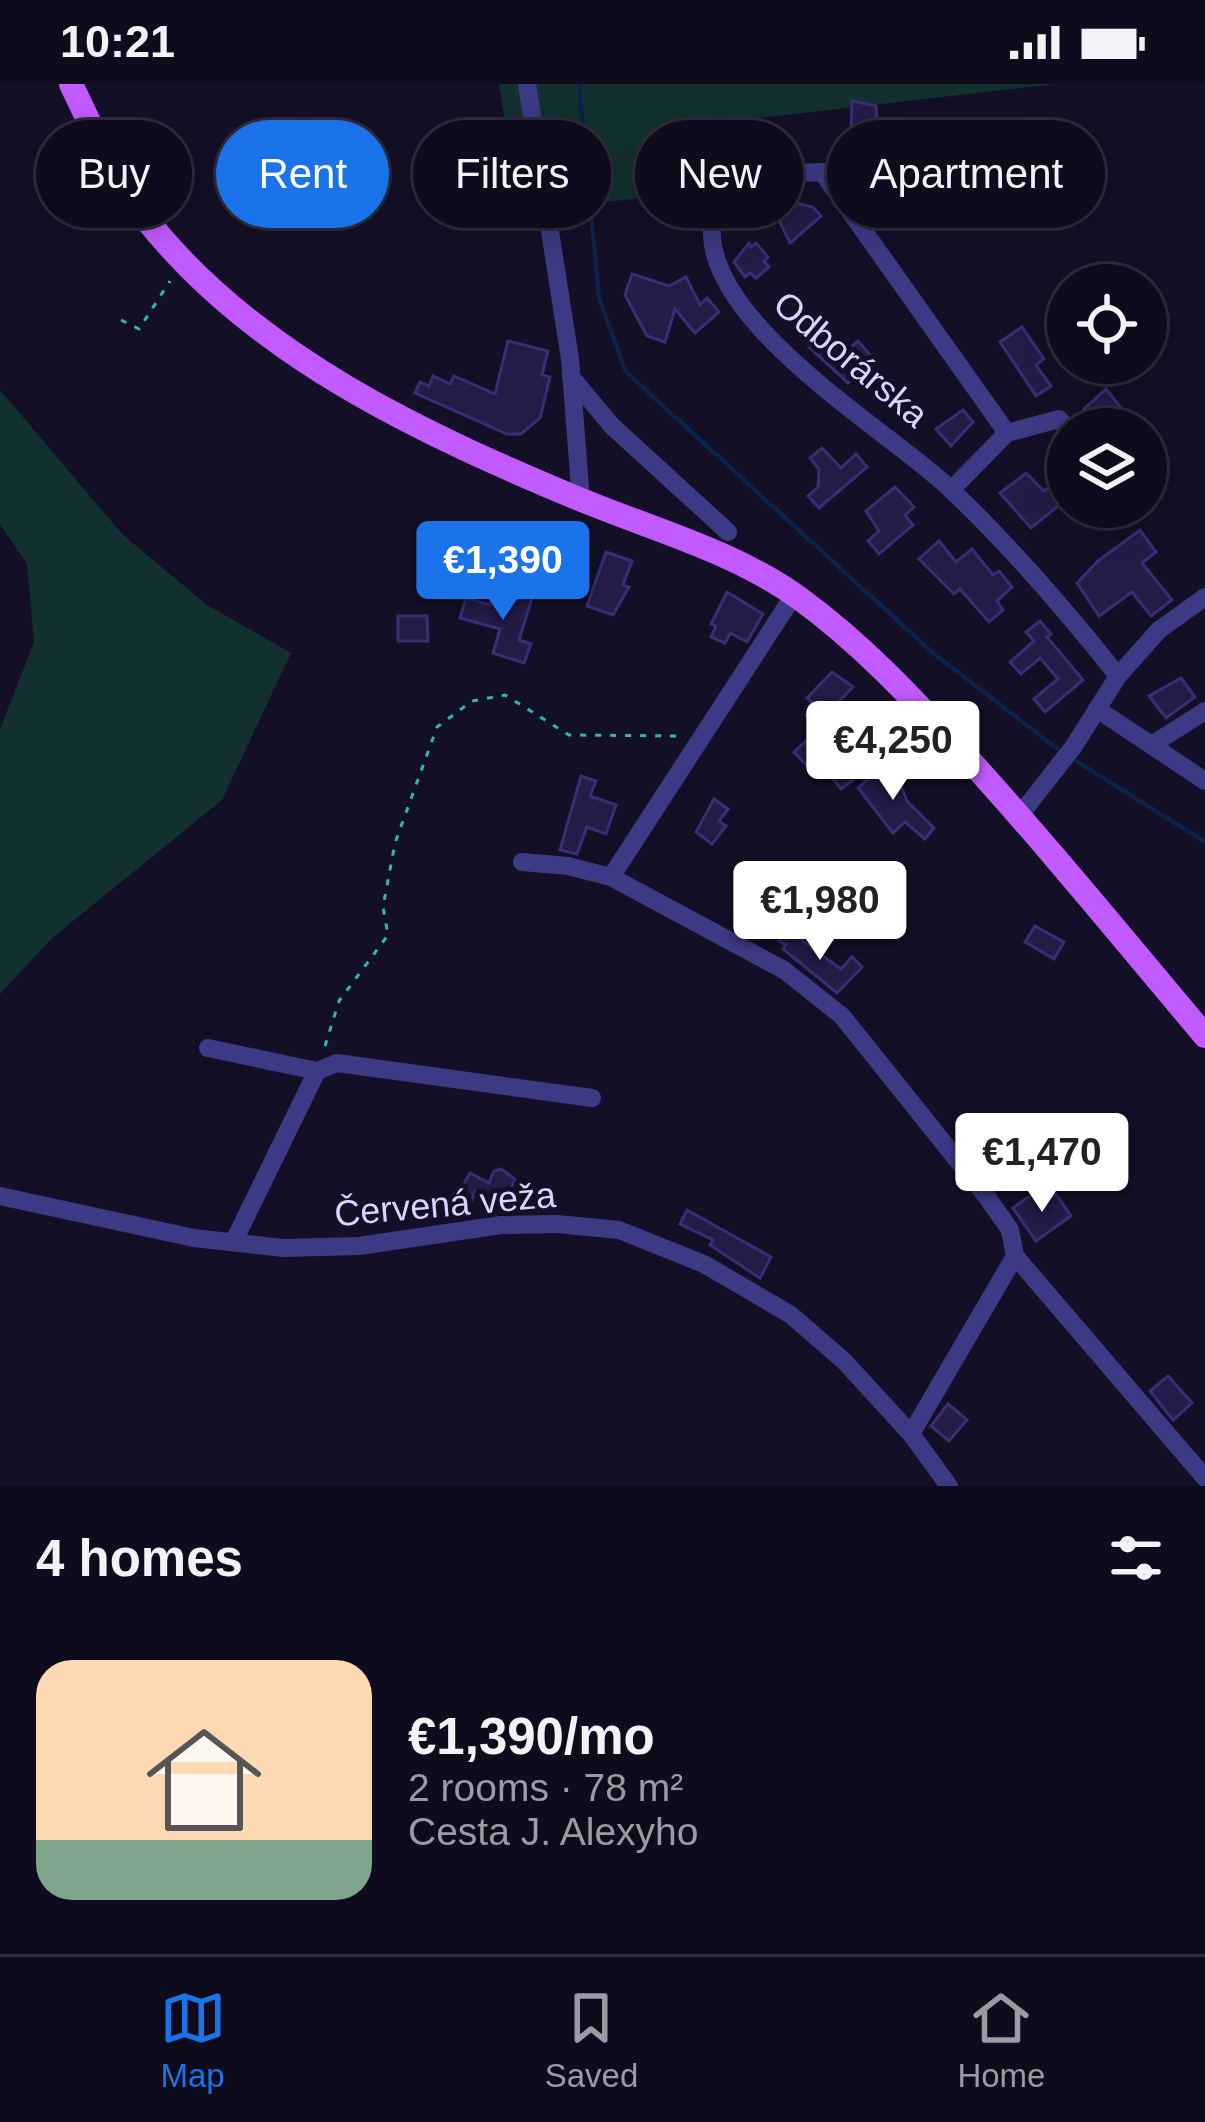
<!DOCTYPE html>
<meta charset="utf-8">
<style>
:root{--surface:#0e0b1c;--page:#1c1929;--text:#f1f3f6;--muted:#9b9ba3;--line:#2e2b3b;--accent:#1a73e8}
body{margin:0;font-family:Arial,sans-serif;background:var(--page);color:var(--text);height:100vh;display:flex;flex-direction:column;font-size:45px;white-space:nowrap}
*{box-sizing:border-box;margin:0}
p{font-size:39px;color:var(--muted)}
.icon{flex:none;width:66px;height:66px;fill:none;stroke:currentColor;stroke-width:2;stroke-linecap:round;stroke-linejoin:round}
.map{position:relative;height:1402px;overflow:hidden}
.panel{display:flex;flex-direction:column;background:var(--surface);flex:1}
.panel>*{flex:none}
.top-card{position:absolute;left:36px;top:36px;width:1134px;height:108px;display:flex;gap:24px}
.buttons{position:absolute;left:1047px;top:180px;display:grid;gap:24px}
.buttons a{display:grid;place-items:center;width:120px;height:120px;border-radius:50%;background:var(--surface);box-shadow:0 6px 30px #0003,0 0 0 3px var(--line);font-size:60px}
.price{position:absolute;translate:-50% -102px;padding:0 27px;border-radius:12px;background:#fff;color:#222;font-size:39px;line-height:78px;filter:drop-shadow(0 3px 6px #0008)}
.price::after{content:'';position:absolute;left:50%;top:72px;width:36px;height:27px;margin-left:-18px;background:inherit;clip-path:polygon(0 0,100% 0,50% 100%)}
.price.selected{background:var(--accent);color:#fff}
ul{padding:0;list-style:none}
li{display:flex;align-items:center;gap:36px;height:300px;padding:0 36px}
li span{display:grid;place-items:center;flex:none;width:336px;height:240px;border-radius:36px;color:#555}
li>.icon{margin-inline-start:auto}
span .icon{width:144px;height:144px;fill:#fffc;stroke-width:1}
li b{font-size:51px}
h2{display:flex;justify-content:space-between;align-items:center;height:144px;padding:0 36px;font-size:51px}
.tag{padding:0 42px;border-radius:54px;background:var(--surface);box-shadow:0 6px 30px #0003,0 0 0 3px var(--line);font-size:42px;line-height:108px}
.tag.selected{background:var(--accent);color:#fff}
.status{display:flex;justify-content:space-between;align-items:center;height:84px;padding:0 60px;background:var(--surface);direction:ltr}
.status svg{height:33px;fill:currentColor}
.dock{display:flex;justify-content:space-around;align-items:center;height:168px;border-top:3px solid var(--line);background:var(--surface);font-size:33px;color:var(--muted)}
.dock a{display:grid;justify-items:center;gap:6px}
.dock .selected{color:var(--accent)}
.map>svg:first-child{display:block}
.green{fill:#12302f}
.lines{fill:none;stroke-linecap:round;stroke-linejoin:round}
.stream{stroke:#0c2248;stroke-width:4.5}
.building{fill:#241b47;stroke:#3b2d73;stroke-width:3}
.path{stroke:#2fb8b0;stroke-width:3;stroke-dasharray:6 9;stroke-linecap:butt}
.minor{stroke:#3d3a85;stroke-width:18}
.major{stroke:#c25bff;stroke-width:24}
.labels{text-anchor:middle;dominant-baseline:central;stroke-width:10;stroke-linejoin:round;paint-order:stroke}
.street-label{font-size:36px;fill:#d9d4ff;stroke:#130f26}
</style>
<div class="status"><b>10:21</b><svg viewBox="0 0 49 12"><path d="M0 12V9h3v3zM5 12V6h3v6zM10 12V3h3v9zM15 12V0h3v12zM26 1h20v11H26zM47 4h2v5h-2z"/></svg></div>
<div class="map">
<svg width="1205" height="1402" viewBox="0 0 1205 1402">
<rect width="100%" height="100%" fill="#130f26"/>
<g class="green">
<polygon points="499,0 1056,0 682,43 690,109 520,127"/>
<polygon points="0,306 123,451 207,521 291,569 222,716 51,855 0,910 0,645 34,558 27,480 0,440"/>
</g>
<g class="lines">
<g class="stream">
<polyline points="579,0 599,214 626,288 933,569 1063,669"/>
<polyline points="1073,675 1205,758"/>
</g>
</g>
<g class="building">
<polygon points="852,17 876,22 878,51 851,50"/>
<polygon points="711,38 734,46 766,41 772,67 754,70 748,79 736,67 724,72"/>
<polygon points="788,117 813,123 821,132 790,159 775,128"/>
<polygon points="749,159 751,163 756,159 768,173 764,177 769,183 756,194 750,189 745,193 734,178"/>
<polygon points="632,190 669,202 686,193 700,221 707,214 719,228 695,249 675,225 665,258 647,252 625,211"/>
<polygon points="1022,243 1044,275 1036,281 1051,302 1036,312 1000,258"/>
<polygon points="824,250 842,271 858,257 875,276 848,299 809,263"/>
<polygon points="508,257 548,267 542,291 550,293 540,334 521,350 507,350 415,309 420,298 429,302 433,292 450,300 454,292 495,310"/>
<polygon points="1106,305 1122,325 1116,329 1129,345 1109,345 1104,339 1081,343 1084,325"/>
<polygon points="963,326 973,338 951,362 936,345"/>
<polygon points="822,364 841,384 856,370 867,383 819,424 808,412 818,403 819,385 810,374"/>
<polygon points="1026,389 1044,407 1050,403 1053,407 1062,401 1068,409 1068,414 1031,444 1000,409"/>
<polygon points="895,403 914,423 905,431 913,441 879,470 868,457 879,447 866,427"/>
<polygon points="1140,446 1156,468 1142,479 1172,516 1151,532 1132,508 1099,532 1077,499 1098,477"/>
<polygon points="939,457 956,478 972,465 993,491 999,487 1012,503 997,517 1003,526 989,538 960,505 954,510 919,475"/>
<polygon points="606,468 632,477 623,501 629,503 613,531 587,522"/>
<polygon points="513,508 532,514 519,556 531,560 524,579 493,569 500,545 460,534 466,514 490,521 492,514 510,519"/>
<polygon points="727,508 763,530 747,558 730,549 725,559 711,553 716,542 711,540"/>
<polygon points="398,532 427,532 428,557 398,557"/>
<polygon points="1040,537 1051,550 1047,553 1083,596 1045,628 1034,615 1058,595 1040,574 1021,590 1010,578 1034,557 1026,548"/>
<polygon points="832,588 853,603 827,630 847,651 832,665 857,693 841,705 819,678 811,686 794,668 820,644 806,631 815,622 807,614"/>
<polygon points="1181,594 1195,613 1166,634 1149,612"/>
<polygon points="884,681 900,699 907,717 934,744 925,755 905,738 893,749 858,704"/>
<polygon points="581,692 596,697 590,712 616,721 606,750 587,743 577,770 560,766"/>
<polygon points="714,715 728,725 719,737 726,742 712,760 696,748"/>
<polygon points="1035,842 1064,858 1054,875 1025,858"/>
<polygon points="786,845 841,885 852,873 862,883 837,909 783,865 786,861 779,857"/>
<polygon points="501,1085 515,1095 509,1109 542,1117 538,1127 511,1123 475,1108 470,1120 456,1114 470,1089 489,1099 494,1087"/>
<polygon points="1035,1108 1043,1119 1056,1110 1071,1132 1036,1157 1013,1124"/>
<polygon points="687,1126 771,1173 760,1194 710,1161 713,1156 680,1140"/>
<polygon points="1168,1292 1192,1319 1173,1336 1150,1307"/>
<polygon points="948,1320 967,1336 949,1357 931,1342"/>
</g>
<g class="lines">
<g class="path">
<polyline points="121,236 139,245 170,197"/>
<polyline points="325,962 339,917 388,851 383,823 395,759 437,643 472,617 505,611 569,651 684,652"/>
</g>
<g class="minor">
<polyline points="527,0 570,275 581,416"/>
<polyline points="571,293 612,342 728,448"/>
<polyline points="1007,349 1059,335 1068,345"/>
<path d="M 951,406 L 1007,349 L 822,88 C 797,90 764,88 741,96 C 725,101 718,116 714,130 C 689,229 884,343 947,402 C 1010,461 1064,524 1118,592"/>
<polyline points="1097,625 1205,697"/>
<polyline points="1153,660 1205,627"/>
<polyline points="1020,731 1074,662 1118,592 1159,546 1205,513"/>
<polyline points="522,778 568,782 611,793 784,886 842,932 987,1113 1010,1146 1015,1172 911,1350"/>
<polyline points="611,793 794,511"/>
<polyline points="208,964 317,987 337,979 592,1014"/>
<polyline points="0,1112 194,1154 283,1164 359,1162 501,1141 557,1140 619,1146 704,1180 791,1231 844,1277 911,1350 949,1402"/>
<polyline points="234,1157 317,987"/>
<polyline points="1015,1172 1205,1394"/>
</g>
<path class="major" d="M 71,0 C 93,46 114,94 146,135 C 255,273 425,351 584,417 C 655,446 735,468 799,514 C 861,559 911,613 963,669 C 1047,761 1125,857 1205,952"/>
</g>
<g class="labels">
<g class="street-label">
<text transform="translate(851 275) rotate(40)">Odborárska</text>
<text transform="translate(445 1120) rotate(-5)">Červená veža</text>
</g>
</g>
</svg>
<div class="buttons">
<a><svg class="icon" aria-label="locate" viewBox="0 0 24 24"><circle cx="12" cy="12" r="6"/><path d="M12 2v4M12 18v4M2 12h4M18 12h4"/></svg></a>
<a><svg class="icon" aria-label="layers" viewBox="0 0 24 24"><path d="M12 4l9 5-9 5-9-5zM3 14l9 5 9-5"/></svg></a>
</div>
<b class="price selected" style="left:503px;top:539px">€1,390</b>
<b class="price" style="left:893px;top:719px">€4,250</b>
<b class="price" style="left:820px;top:879px">€1,980</b>
<b class="price" style="left:1042px;top:1131px">€1,470</b>
<div class="top-card">
<a class="tag">Buy</a>
<a class="tag selected">Rent</a>
<a class="tag">Filters</a>
<a class="tag">New</a>
<a class="tag">Apartment</a>
</div>
</div>
<section class="panel">
<h2>4 homes<svg class="icon" aria-label="filters" viewBox="0 0 24 24"><path d="M4 7h16M4 17h16"/><circle cx="9" cy="7" r="2"/><circle cx="15" cy="17" r="2"/></svg></h2>
<ul>
<li><span style="background:linear-gradient(#ffd9b3 75%,#7fa58c 0)"><svg class="icon" aria-label="home" viewBox="0 0 24 24"><path d="M3 11l9-7 9 7M6 9v11h12V9"/></svg></span><div><b>€1,390/mo</b><p>2 rooms · 78 m²</p><p>Cesta J. Alexyho</p></div></li>
</ul>
</section>
<nav class="dock">
<a class="selected"><svg class="icon" aria-label="map" viewBox="0 0 24 24"><path d="M3 6l6-2 6 2 6-2v14l-6 2-6-2-6 2zM9 4v14M15 6v14"/></svg>Map</a>
<a><svg class="icon" aria-label="saved" viewBox="0 0 24 24"><path d="M7 4h10v16l-5-4-5 4z"/></svg>Saved</a>
<a><svg class="icon" aria-label="home" viewBox="0 0 24 24"><path d="M3 11l9-7 9 7M6 9v11h12V9"/></svg>Home</a>
</nav>
